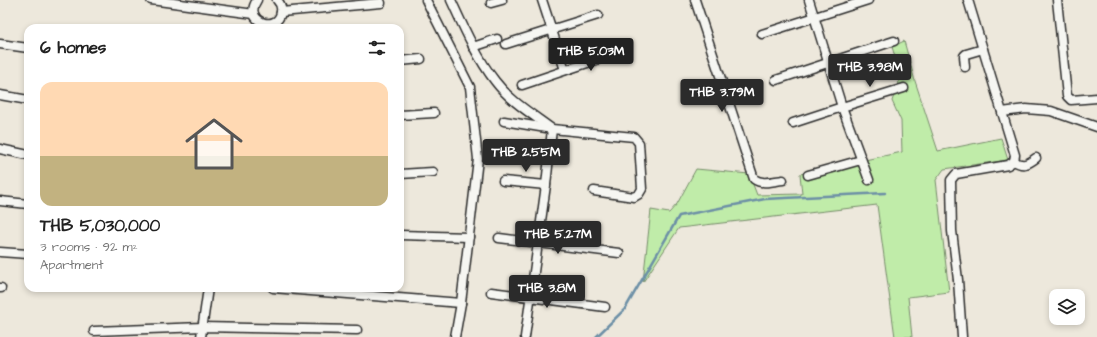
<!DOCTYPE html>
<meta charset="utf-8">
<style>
:root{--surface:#fff;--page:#f2f2f2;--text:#222;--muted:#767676;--line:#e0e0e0;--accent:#2b2b2b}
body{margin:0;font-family:"Architects Daughter",sans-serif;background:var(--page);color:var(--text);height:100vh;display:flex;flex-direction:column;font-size:15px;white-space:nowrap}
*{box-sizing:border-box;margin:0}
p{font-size:13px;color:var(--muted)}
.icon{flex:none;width:22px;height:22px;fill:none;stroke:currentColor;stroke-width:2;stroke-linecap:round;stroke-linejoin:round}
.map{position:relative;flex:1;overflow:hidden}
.side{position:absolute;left:24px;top:24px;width:380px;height:268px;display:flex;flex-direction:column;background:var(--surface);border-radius:12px;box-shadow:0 2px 6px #0003}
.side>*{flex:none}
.tools{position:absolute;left:1049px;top:289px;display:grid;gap:8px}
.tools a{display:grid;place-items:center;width:36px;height:36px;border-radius:8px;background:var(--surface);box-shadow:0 2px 6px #0003;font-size:20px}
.price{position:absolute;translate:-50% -34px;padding:0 9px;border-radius:4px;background:var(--accent);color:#fff;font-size:13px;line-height:26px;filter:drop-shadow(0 1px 2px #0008)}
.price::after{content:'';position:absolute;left:50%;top:24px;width:12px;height:9px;margin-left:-6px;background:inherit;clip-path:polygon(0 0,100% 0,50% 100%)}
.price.on{background:#222;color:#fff}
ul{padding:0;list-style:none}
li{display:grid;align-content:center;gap:8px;height:212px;padding:0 16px}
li+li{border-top:1px solid var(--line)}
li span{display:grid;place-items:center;height:124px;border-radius:12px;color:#555}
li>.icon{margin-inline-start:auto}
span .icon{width:72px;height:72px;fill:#fffc;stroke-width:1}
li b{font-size:17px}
h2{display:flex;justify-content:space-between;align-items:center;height:48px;padding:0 16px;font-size:17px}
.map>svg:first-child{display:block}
.green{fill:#c0eca9;stroke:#768c6a}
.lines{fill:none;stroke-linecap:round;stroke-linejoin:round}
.stream{stroke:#6c8fa6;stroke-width:2.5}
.minor-casing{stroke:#2b2b2b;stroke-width:11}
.minor{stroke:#f6f6f2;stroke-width:8}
</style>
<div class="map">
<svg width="1097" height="337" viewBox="0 0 1097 337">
<rect width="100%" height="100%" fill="#ede8dc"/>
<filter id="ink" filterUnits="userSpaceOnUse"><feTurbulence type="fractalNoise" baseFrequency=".025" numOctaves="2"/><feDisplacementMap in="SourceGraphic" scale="8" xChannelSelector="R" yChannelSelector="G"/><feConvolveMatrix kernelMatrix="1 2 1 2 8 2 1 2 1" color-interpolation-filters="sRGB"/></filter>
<g filter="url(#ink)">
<polygon class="green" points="904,41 915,81 938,151 1001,138 1008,160 944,169 936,180 949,292 908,297 912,337 895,337 877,205 679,228 643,282 651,210 669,213 677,204 696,169 749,174 757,195 802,194 800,174 902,152 901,121 892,101 901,76 892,47"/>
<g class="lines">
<polyline class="stream" points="596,337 625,309 679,216 765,199 885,193"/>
<g class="minor-casing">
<g id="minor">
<polyline points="151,0 254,14"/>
<path d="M 257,0 C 242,22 278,33 281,12 C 282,7 280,3 277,0"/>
<polyline points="426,0 470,87 478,159 461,303 455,337"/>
<path d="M 451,0 C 463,26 477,58 495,81 C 510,101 532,114 552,129 L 546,185 L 525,337"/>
<polyline points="542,0 565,70"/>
<path d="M 695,0 L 754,179 C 762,185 773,181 783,180"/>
<polyline points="809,0 842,107 869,180"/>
<polyline points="1057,0 1067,96 1071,100 1097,98"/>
<polyline points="491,3 502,0"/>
<polyline points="281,12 381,3"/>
<polyline points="762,34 868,0"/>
<polyline points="0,44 28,48"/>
<polyline points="506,44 598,15"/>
<polyline points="473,47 497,39"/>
<polyline points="400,61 421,59"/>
<polyline points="965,67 964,56 966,54 983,49"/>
<polyline points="776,80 894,41"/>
<polyline points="522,85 611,55"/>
<polyline points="0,95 28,100"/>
<polyline points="1002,112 1026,109 1051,111 1097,127"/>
<polyline points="400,115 434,113"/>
<polyline points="504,121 552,129 634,137 639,143 642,189 639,194 634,197 594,191"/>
<polyline points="793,123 842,107 904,88"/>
<polyline points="0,149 28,155"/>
<path d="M 1014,161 C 1023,167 1028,164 1036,158"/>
<polyline points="400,174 433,172"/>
<polyline points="808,175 861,160"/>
<polyline points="503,181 546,185"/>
<polyline points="0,201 28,204"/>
<polyline points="400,235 469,237"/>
<polyline points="499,238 619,253"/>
<polyline points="0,252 28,254"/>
<polyline points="0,288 1,288"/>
<polyline points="273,288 461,303"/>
<polyline points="491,292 605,307"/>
<polyline points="94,331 203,327 357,330"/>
<polyline points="201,337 208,288"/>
<polyline points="962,337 958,280 952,231 951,180 956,174 1008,165 1014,161 1015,155 968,0"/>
</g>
</g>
<use href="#minor" class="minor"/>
</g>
</g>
</svg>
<div class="tools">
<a><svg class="icon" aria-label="layers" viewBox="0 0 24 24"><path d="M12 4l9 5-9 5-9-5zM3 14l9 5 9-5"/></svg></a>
</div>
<b class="price on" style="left:591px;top:72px">THB 5.03M</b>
<b class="price" style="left:870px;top:88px">THB 3.98M</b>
<b class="price" style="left:722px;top:113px">THB 3.79M</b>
<b class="price" style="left:526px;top:173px">THB 2.55M</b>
<b class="price" style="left:558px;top:255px">THB 5.27M</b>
<b class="price" style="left:547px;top:309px">THB 3.8M</b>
<section class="side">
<h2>6 homes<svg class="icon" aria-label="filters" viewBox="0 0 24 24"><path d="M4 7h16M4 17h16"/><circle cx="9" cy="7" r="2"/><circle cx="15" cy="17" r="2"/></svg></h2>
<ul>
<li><span style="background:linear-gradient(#ffd9b3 60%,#c2b280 0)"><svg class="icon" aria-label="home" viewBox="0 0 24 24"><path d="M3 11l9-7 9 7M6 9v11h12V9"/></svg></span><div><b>THB 5,030,000</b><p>3 rooms · 92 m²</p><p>Apartment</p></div></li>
</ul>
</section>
</div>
